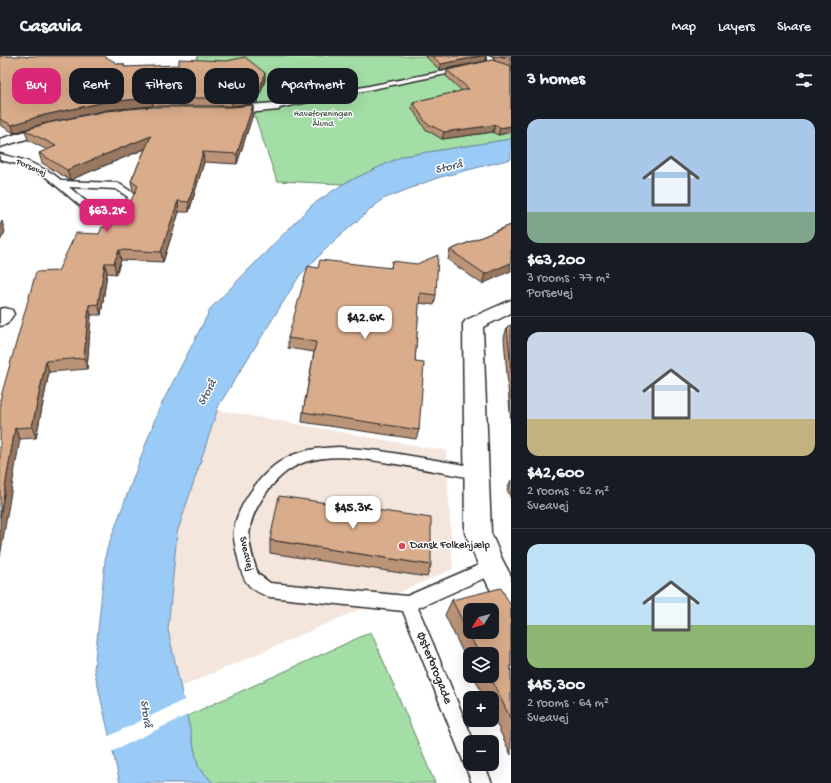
<!DOCTYPE html>
<meta charset="utf-8">
<style>
:root{--surface:#171b24;--page:#20242c;--text:#f1f3f6;--muted:#9ea1a6;--line:#363941;--accent:#db2777}
body{margin:0;font-family:"Gochi Hand",sans-serif;background:var(--page);color:var(--text);height:100vh;display:flex;flex-direction:column;font-size:15px;white-space:nowrap}
*{box-sizing:border-box;margin:0}
p{font-size:13px;color:var(--muted)}
.icon{flex:none;width:22px;height:22px;fill:none;stroke:currentColor;stroke-width:2;stroke-linecap:round;stroke-linejoin:round}
.map{position:relative;flex:1;overflow:hidden}
.drawer{display:flex;flex-direction:column;background:var(--surface);width:320px}
.drawer>*{flex:none}
.guide{position:absolute;left:12px;top:12px;width:380px;height:36px;display:flex;gap:8px}
.needle{width:26px;rotate:233deg}
.fabs{position:absolute;left:463px;top:547px;display:grid;gap:8px}
.fabs a{display:grid;place-items:center;width:36px;height:36px;border-radius:8px;background:var(--surface);box-shadow:0 4px 16px #0002;font-size:20px}
.price{position:absolute;translate:-50% -34px;padding:0 9px;border-radius:8px;background:#fff;color:#222;font-size:13px;line-height:26px;filter:drop-shadow(0 1px 2px #0008)}
.price::after{content:'';position:absolute;left:50%;top:24px;width:12px;height:9px;margin-left:-6px;background:inherit;clip-path:polygon(0 0,100% 0,50% 100%)}
.price.active{background:var(--accent);color:#fff}
ul{padding:0;list-style:none}
li{display:grid;align-content:center;gap:8px;height:212px;padding:0 16px}
li+li{border-top:1px solid var(--line)}
li span{display:grid;place-items:center;height:124px;border-radius:12px;color:#555}
li>.icon{margin-inline-start:auto}
span .icon{width:72px;height:72px;fill:#fffc;stroke-width:1}
li b{font-size:17px}
h2{display:flex;justify-content:space-between;align-items:center;height:48px;padding:0 16px;font-size:17px}
.chip{padding:0 14px;border-radius:12px;background:var(--surface);box-shadow:0 4px 16px #0002;font-size:14px;line-height:36px}
.chip.active{background:var(--accent);color:#fff}
header{display:flex;align-items:center;gap:24px;box-sizing:border-box;height:56px;padding:0 20px;background:var(--surface);border-bottom:1px solid var(--line)}
header strong{font-size:19px}
nav{display:flex;gap:22px;margin-inline-start:auto;font-size:14px}
main{display:flex;flex:1;min-height:0}
.map>svg:first-child{display:block}
.built{fill:#f4e6dc}
.green{fill:#a2dea5;stroke:#668468}
.water{fill:#9acaf6;stroke:#6e8aa5}
.pier{fill:#fff}
.lines{fill:none;stroke-linecap:round;stroke-linejoin:round}
.service-casing{stroke:#2b2b2b;stroke-width:3}
.minor-casing{stroke:#2b2b2b;stroke-width:3}
.service{fill:#fff;fill-rule:evenodd}
.minor{fill:#fff;fill-rule:evenodd}
.wall{fill:#bb9478;stroke:#2b2b2b}
.shaded-wall{fill:#987861;stroke:#2b2b2b}
.building{fill:#d9ac8b;stroke:#2b2b2b;fill-rule:evenodd}
.poi-dot{fill:#d1495b;stroke:#fff;stroke-width:1.5}
.labels{text-anchor:middle;dominant-baseline:central;stroke-width:3;stroke-linejoin:round;paint-order:stroke}
.far-park-label{font-size:9px;fill:#4f6150;stroke:#fff}
.far-street-label{font-size:9px;fill:#2b2b2b;stroke:#fff}
.poi-label{font-size:11px;fill:#2b2b2b;stroke:#fff;text-anchor:start}
.street-label{font-size:11px;fill:#2b2b2b;stroke:#fff}
.water-label{font-size:12px;font-style:italic;fill:#4c5b68;stroke:#fff}
.near-street-label{font-size:13px;fill:#2b2b2b;stroke:#fff}
</style>
<header>
<strong>Casavia</strong>
<nav><a>Map</a><a>Layers</a><a>Share</a></nav>
</header>
<main>
<div class="map">
<svg width="511" height="727" viewBox="0 0 511 727">
<rect width="100%" height="100%" fill="#fff"/>
<filter id="ink" filterUnits="userSpaceOnUse"><feTurbulence type="fractalNoise" baseFrequency=".025" numOctaves="2"/><feDisplacementMap in="SourceGraphic" scale="8" xChannelSelector="R" yChannelSelector="G"/><feConvolveMatrix kernelMatrix="1 2 1 2 8 2 1 2 1" color-interpolation-filters="sRGB"/></filter>
<g filter="url(#ink)">
<polygon class="built" points="218,354 446,395 453,513 181,631 168,574 177,477"/>
<g class="green">
<polygon points="198,0 511,0 511,83 403,100 343,128 277,125 255,61 173,62"/>
<polygon points="371,576 435,727 213,727 198,710 187,660"/>
</g>
<polygon class="water" points="511,83 511,103 437,122 383,143 335,184 300,219 219,349 177,477 168,574 198,710 213,727 120,727 94,613 106,496 158,355 211,252 312,149 343,128 403,100"/>
<polygon class="pier" points="186,643 189,658 111,696 107,681"/>
<g class="lines">
<g class="service-casing">
<g id="service">
<polygon points="486,0 492,0 494,6 511,11 511,15 489,8"/>
<polygon points="464,11 466,12 466,14 274,53 270,51 274,49"/>
<path d="M 0,98 L 27,105 L 52,117 L 62,125 L 118,127 L 138,140 L 126,165 L 97,164 L 46,121 L 21,109 L 0,104 ZM 69,131 L 116,133 L 128,141 L 120,160 L 102,159 Z"/>
<path d="M 339,391 L 381,395 L 477,411 L 482,413 L 484,417 L 482,421 L 477,423 C 452,418 427,414 402,409 C 370,404 336,396 305,406 C 287,412 274,425 264,440 C 244,469 247,487 258,518 L 270,527 L 407,540 L 486,506 L 492,504 L 498,506 L 500,511 L 498,516 L 418,552 L 474,686 L 470,686 L 470,708 L 484,708 L 492,727 L 472,727 L 403,555 L 270,541 C 247,533 243,525 238,502 C 236,493 233,484 234,475 C 236,452 259,420 278,407 C 296,394 318,392 339,391 Z"/>
</g>
</g>
<g class="minor-casing">
<g id="minor">
<polygon points="274,47 279,48 280,51 279,54 224,59 219,58 218,55 219,52 224,51"/>
<polygon points="55,66 60,67 62,70 60,73 0,91 0,83"/>
<polygon points="511,244 511,257 483,271 491,477 503,505 511,520 511,559 501,555 479,511 465,477 463,268 466,264"/>
<polygon points="5,252 12,254 14,258 7,268 0,270 0,253"/>
</g>
</g>
<use href="#service" class="service"/>
<use href="#minor" class="minor"/>
</g>
<g class="wall">
<polygon points="0,0 27,1 116,8 124,8 124,11 265,24 257,47 232,50 153,50 107,54 42,68 14,77 0,69"/>
<polygon points="425,0 486,0 485,5 440,14"/>
<polygon points="493,0 511,0 511,76 498,79 493,76 442,83 425,73 412,52 413,46 462,35 446,20 447,14 503,8 495,5"/>
<polygon points="253,49 253,58 237,108 204,106 189,156 179,156 163,206 121,204 116,218 107,217 101,259 91,259 87,313 49,316 36,382 20,383 0,344 58,215 99,178 111,171 126,155 135,137 133,135 131,125 145,93 70,124 42,107 39,97 47,94 28,84 25,74"/>
<polygon points="511,169 482,228 448,204 450,194"/>
<polygon points="392,205 436,239 434,249 419,247 415,306 419,374 416,383 302,366 303,356 314,296 288,292 288,282 318,212 391,212"/>
<polygon points="511,269 511,368 504,282 507,271"/>
<polygon points="511,424 511,443 507,433"/>
<polygon points="270,484 431,509 427,521 270,497"/>
<polygon points="452,544 511,550 511,699 492,658 492,642 484,642 474,620 492,620 492,598 470,598 470,611 445,559"/>
</g>
<g class="shaded-wall">
<polygon points="481,0 486,0 485,5 440,14 441,8"/>
<polygon points="265,17 265,24 257,47 232,50 232,42"/>
<polygon points="152,42 153,50 107,54 42,68 14,77 12,69 40,60 105,46"/>
<polygon points="253,49 253,58 237,108 237,98"/>
<polygon points="495,69 493,76 442,83 444,76"/>
<polygon points="511,70 511,76 498,79 500,72"/>
<polygon points="151,80 152,90 70,124 67,114"/>
<polygon points="203,96 204,106 189,156 189,146"/>
<polygon points="178,145 179,156 163,206 161,196"/>
<polygon points="2,165 5,176 0,185 0,169"/>
<polygon points="119,194 121,204 116,218 114,207"/>
<polygon points="105,207 107,217 101,259 98,248"/>
<polygon points="511,207 511,215 482,228 485,218"/>
<polygon points="89,249 91,259 87,313 84,302"/>
<polygon points="46,305 49,316 36,382 32,371"/>
<polygon points="15,372 20,383 0,501 0,461"/>
</g>
<g class="building">
<polygon points="0,0 22,0 27,1 29,0 104,0 115,6 115,8 124,8 124,11 179,9 179,3 227,5 245,1 265,17 257,40 232,42 152,42 105,46 40,60 12,69 0,63"/>
<polygon points="432,0 481,0 441,8"/>
<polygon points="500,0 511,0 511,4"/>
<polygon points="492,4 511,10 511,70 500,72 495,69 444,76 426,67 413,46 469,33 447,14"/>
<polygon points="253,49 237,98 203,96 189,146 178,145 161,196 119,194 114,207 105,207 98,248 89,249 84,302 46,305 32,371 15,372 0,461 0,344 36,216 58,215 76,177 99,178 102,171 111,171 118,156 126,155 138,130 131,125 151,80 67,114 39,97 56,90 25,74 48,67 106,55 152,51 232,51"/>
<polygon points="511,169 511,207 485,218 450,194"/>
<polygon points="438,199 436,239 420,237 415,306 424,307 419,374 303,356 316,286 288,282 308,210 318,212 320,204 391,212 392,205 417,208"/>
<polygon points="511,269 511,312 507,271"/>
<polygon points="279,440 431,462 431,509 270,484"/>
<path d="M 501,532 L 511,550 L 511,664 L 490,620 L 492,620 L 492,598 L 479,598 L 452,544 ZM 470,554 L 492,554 L 492,576 L 470,576 Z"/>
</g>
</g>
<circle class="poi-dot" cx="402" cy="490" r="4"/>
<g class="labels">
<g class="far-park-label">
<text x="323" y="58">Haveforeningen<tspan x="323" dy="10">Ålund</tspan></text>
</g>
<g class="far-street-label">
<text transform="translate(31 112) rotate(23)">Porsevej</text>
</g>
<g class="poi-label">
<text x="410" y="490">Dansk Folkehjælp</text>
</g>
<g class="street-label">
<text transform="translate(246 498) rotate(77)">Sveavej</text>
</g>
<g class="water-label">
<text transform="translate(449 112) rotate(-13)">Storå</text>
<text transform="translate(208 337) rotate(-62)">Storå</text>
<text transform="translate(145 658) rotate(82)">Storå</text>
</g>
<g class="near-street-label">
<text transform="translate(434 612) rotate(68)">Østerbrogade</text>
</g>
</g>
</svg>
<div class="fabs">
<a><svg class="needle" viewBox="-14 -14 28 28"><path d="M0-13l5 13h-10z" fill="#e53935"/><path d="M0 13l5-13h-10z" fill="#9ea1a6"/></svg></a>
<a><svg class="icon" aria-label="layers" viewBox="0 0 24 24"><path d="M12 4l9 5-9 5-9-5zM3 14l9 5 9-5"/></svg></a>
<a>+</a>
<a>−</a>
</div>
<b class="price active" style="left:107px;top:177px">$63.2K</b>
<b class="price" style="left:365px;top:284px">$42.6K</b>
<b class="price" style="left:353px;top:474px">$45.3K</b>
<div class="guide">
<a class="chip active">Buy</a>
<a class="chip">Rent</a>
<a class="chip">Filters</a>
<a class="chip">New</a>
<a class="chip">Apartment</a>
</div>
</div>
<section class="drawer">
<h2>3 homes<svg class="icon" aria-label="filters" viewBox="0 0 24 24"><path d="M4 7h16M4 17h16"/><circle cx="9" cy="7" r="2"/><circle cx="15" cy="17" r="2"/></svg></h2>
<ul>
<li><span style="background:linear-gradient(#a9c7e8 75%,#7fa58c 0)"><svg class="icon" aria-label="home" viewBox="0 0 24 24"><path d="M3 11l9-7 9 7M6 9v11h12V9"/></svg></span><div><b>$63,200</b><p>3 rooms · 77 m²</p><p>Porsevej</p></div></li>
<li><span style="background:linear-gradient(#c9d6e8 70%,#c2b280 0)"><svg class="icon" aria-label="home" viewBox="0 0 24 24"><path d="M3 11l9-7 9 7M6 9v11h12V9"/></svg></span><div><b>$42,600</b><p>2 rooms · 62 m²</p><p>Sveavej</p></div></li>
<li><span style="background:linear-gradient(#bfe0f5 65%,#8fb573 0)"><svg class="icon" aria-label="home" viewBox="0 0 24 24"><path d="M3 11l9-7 9 7M6 9v11h12V9"/></svg></span><div><b>$45,300</b><p>2 rooms · 64 m²</p><p>Sveavej</p></div></li>
</ul>
</section>
</main>
